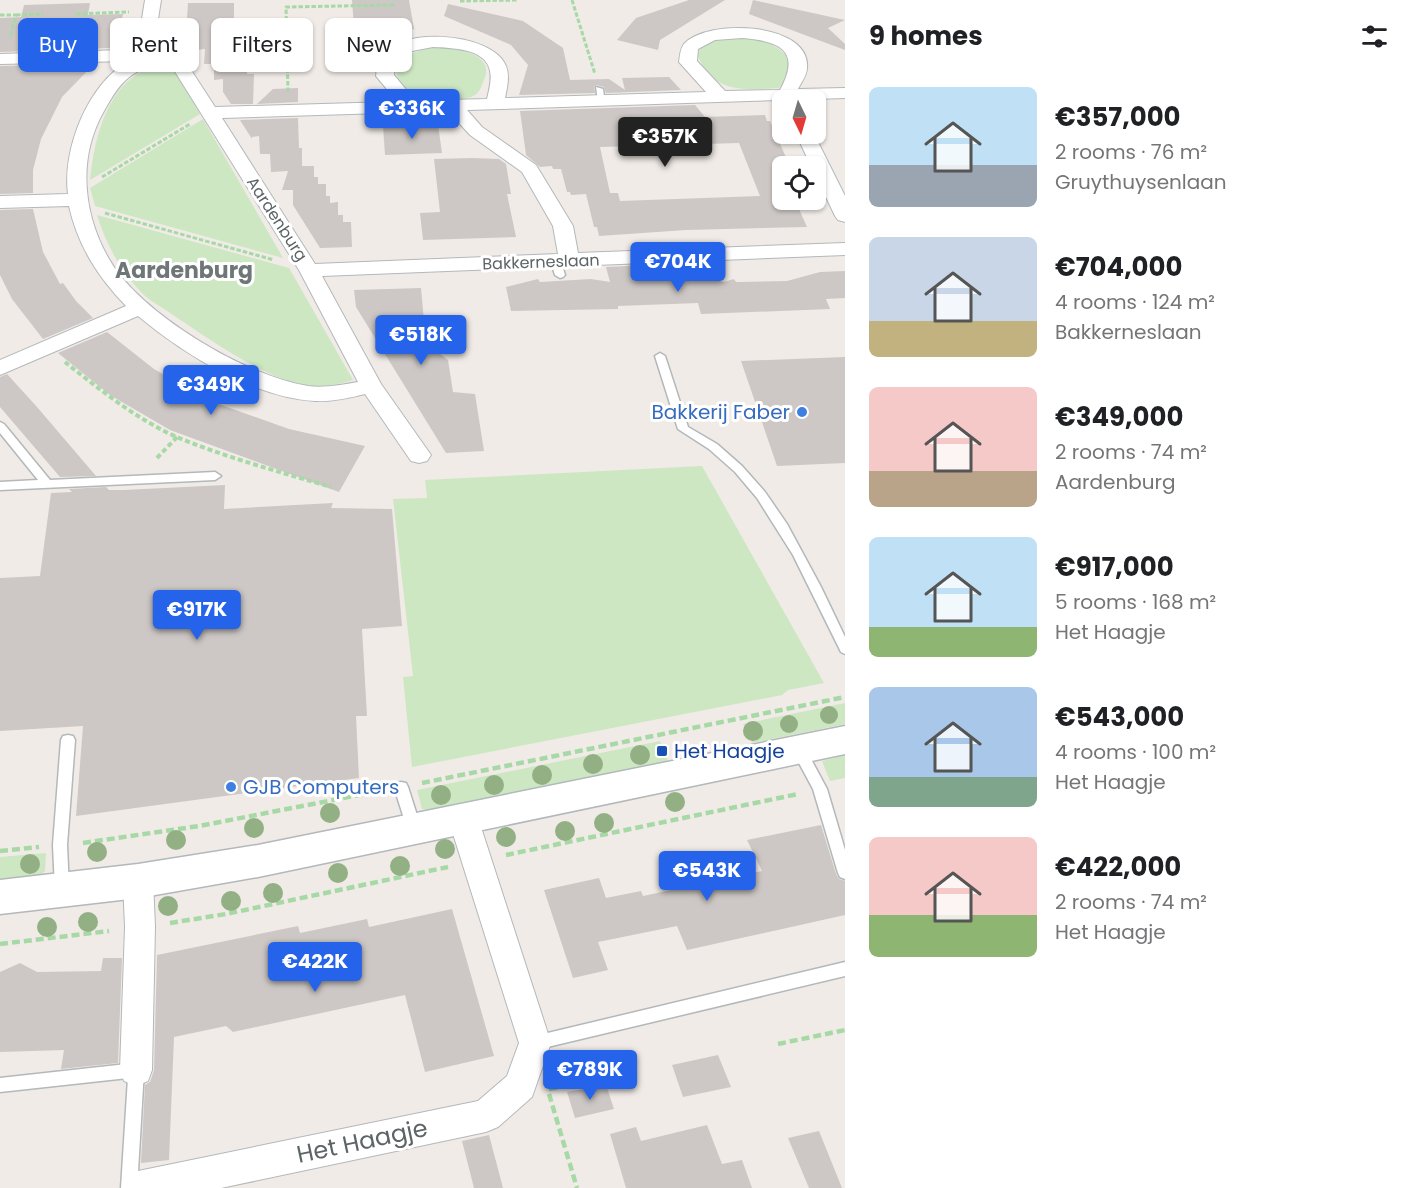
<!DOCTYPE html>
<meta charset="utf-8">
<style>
:root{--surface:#fff;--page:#f2f2f2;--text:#202124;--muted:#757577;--accent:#2563eb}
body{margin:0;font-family:Poppins,sans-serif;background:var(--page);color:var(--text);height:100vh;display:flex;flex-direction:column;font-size:22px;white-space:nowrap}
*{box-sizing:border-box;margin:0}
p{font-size:20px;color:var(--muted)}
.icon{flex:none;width:33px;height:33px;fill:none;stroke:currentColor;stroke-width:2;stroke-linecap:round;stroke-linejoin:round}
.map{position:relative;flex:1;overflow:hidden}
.drawer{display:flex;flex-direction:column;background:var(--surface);width:570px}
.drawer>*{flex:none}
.banner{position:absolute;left:18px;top:18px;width:570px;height:54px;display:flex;gap:12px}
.needle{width:39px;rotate:175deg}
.fabs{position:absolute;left:772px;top:90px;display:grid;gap:12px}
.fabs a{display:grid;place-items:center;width:54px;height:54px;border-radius:9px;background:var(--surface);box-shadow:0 2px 4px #0004;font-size:30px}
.price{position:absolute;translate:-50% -51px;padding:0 14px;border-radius:6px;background:var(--accent);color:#fff;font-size:20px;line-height:39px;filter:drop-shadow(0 2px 3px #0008)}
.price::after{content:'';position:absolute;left:50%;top:36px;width:18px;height:14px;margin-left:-9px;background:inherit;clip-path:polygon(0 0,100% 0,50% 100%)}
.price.active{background:#222;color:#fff}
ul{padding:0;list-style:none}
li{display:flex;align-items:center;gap:18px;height:150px;padding:0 24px}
li span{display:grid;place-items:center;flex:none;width:168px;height:120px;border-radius:9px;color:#555}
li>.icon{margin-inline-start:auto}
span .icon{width:72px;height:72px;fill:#fffc;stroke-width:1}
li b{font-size:26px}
h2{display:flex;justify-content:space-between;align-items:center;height:72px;padding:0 24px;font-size:26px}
.pill{padding:0 21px;border-radius:9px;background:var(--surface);box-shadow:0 2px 4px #0004;font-size:21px;line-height:54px}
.pill.active{background:var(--accent);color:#fff}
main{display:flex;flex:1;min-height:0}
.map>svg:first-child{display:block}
.green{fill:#cde7c3}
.building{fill:#cdc8c5;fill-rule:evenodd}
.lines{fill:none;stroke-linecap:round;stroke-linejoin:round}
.service-casing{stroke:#b3b8bb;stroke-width:3}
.minor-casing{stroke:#b3b8bb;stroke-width:2}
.secondary-casing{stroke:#b2b8bb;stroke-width:3}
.path-far2{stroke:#a7d9a6;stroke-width:3;stroke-dasharray:4.5 2;stroke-linecap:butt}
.path-far1{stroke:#a7d9a6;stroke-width:4;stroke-dasharray:5 3;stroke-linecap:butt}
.path{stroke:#a7d9a6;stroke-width:4.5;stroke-dasharray:8 4;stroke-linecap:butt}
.service{fill:#fff;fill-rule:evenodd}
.minor{fill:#fff;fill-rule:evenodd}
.secondary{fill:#fff;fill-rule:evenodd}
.tree{fill:#92b084}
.shop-dot{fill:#3f7fe0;stroke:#fff;stroke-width:2}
.transit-dot{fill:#1a4fb4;stroke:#fff;stroke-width:2}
.labels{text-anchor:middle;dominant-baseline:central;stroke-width:6;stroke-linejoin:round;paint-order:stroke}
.far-street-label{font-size:16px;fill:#5d6466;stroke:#fff}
.shop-label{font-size:20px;fill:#366cbe;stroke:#fff;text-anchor:end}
.transit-label{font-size:20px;fill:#164399;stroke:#fff;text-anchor:start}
.quarter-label{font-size:22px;font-weight:bold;fill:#6e7678;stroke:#fff}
.near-street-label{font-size:24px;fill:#5d6466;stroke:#fff}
</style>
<main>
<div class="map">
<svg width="845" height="1188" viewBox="0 0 845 1188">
<rect width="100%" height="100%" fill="#f0ebe6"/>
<g class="green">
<path d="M 744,37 C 765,41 780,44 791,63 L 787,77 L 779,88 C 743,90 713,94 697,54 C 706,37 727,38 744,37 Z"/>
<path d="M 433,47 C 451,47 497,52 484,80 C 481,86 481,91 475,95 C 467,100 457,99 448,99 C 420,101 399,98 395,65 L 405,55 Z"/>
<path d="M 152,67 L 175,70 L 200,114 L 90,180 C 94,139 107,82 152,67 Z"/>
<polygon points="203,119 283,258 95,206 90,188"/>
<path d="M 97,215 L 289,268 L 353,380 C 340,384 326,387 312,386 C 269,382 209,339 173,315 C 164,308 151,302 143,294 C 121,272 106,244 97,215 Z"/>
<polygon points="702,466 824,683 788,690 782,695 412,767 403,677 413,676 393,499 427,498 425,480"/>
<polygon points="845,703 845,724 752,743 743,724"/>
<polygon points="660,741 668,761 427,810 422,809 417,790"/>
<polygon points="845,755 845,778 830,781 822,761"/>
<polygon points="46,853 45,871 41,875 0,879 0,857"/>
</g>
<g class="building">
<polygon points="352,0 409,0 414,29 393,33 356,53"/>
<polygon points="689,0 725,0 660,40 658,50 617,40 636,18"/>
<polygon points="753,0 845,20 828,28 845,44 845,50 749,14"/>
<polygon points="90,3 88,15 123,14 118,39 110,48 0,52 0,18 21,17 24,5"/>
<polygon points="188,3 234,3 234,20 247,19 244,69 247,69 247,74 254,74 253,104 231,104 223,92 223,79 214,80 214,64 204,64 205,49 195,50 196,35 186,35"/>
<polygon points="448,4 523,21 563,48 570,80 609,79 625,90 622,78 669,77 681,90 606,93 604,87 597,85 594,86 595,93 519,95 528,65 511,45 444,16"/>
<polygon points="94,64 62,97 41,139 33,170 33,193 0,194 0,66"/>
<polygon points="298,88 298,102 257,104 273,89"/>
<path d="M 695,105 L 705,117 L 765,115 L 767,121 L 770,121 L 788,162 L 779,162 L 783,170 L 783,200 L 795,200 L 807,227 L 686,230 L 599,236 L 597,227 L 594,227 L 586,194 L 571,195 L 570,192 L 567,192 L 561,169 L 553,169 L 552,166 L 540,167 L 526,155 L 520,111 ZM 739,143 L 760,196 L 620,201 L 618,193 L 610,193 L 600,147 Z"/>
<polygon points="298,118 299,148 302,148 302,166 314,166 314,177 318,177 318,184 326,184 326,196 330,196 330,203 338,202 338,215 343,215 343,222 351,222 352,247 320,248 293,205 293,190 282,190 288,171 271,172 270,154 260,154 259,136 252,137 252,139 240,120"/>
<polygon points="433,124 438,125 442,153 385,155 383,126"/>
<polygon points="472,158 499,159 506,164 511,194 507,194 516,237 423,240 420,213 440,212 434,159"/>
<polygon points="33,209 43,252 60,284 63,283 76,301 93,318 43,339 12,299 0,275 0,210"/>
<polygon points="649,265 649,275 692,274 724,282 734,279 736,282 787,281 820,272 845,271 845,298 826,299 830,309 701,314 698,303 618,306 618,309 511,311 506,287 538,279 540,282 591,279 610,282 606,267"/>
<polygon points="421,288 426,343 448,360 453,392 475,394 484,451 446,453 356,307 354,290"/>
<polygon points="107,332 154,369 210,401 289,429 365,446 339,492 170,430 110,395 58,353"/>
<polygon points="845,357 845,463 777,466 741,361"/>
<polygon points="7,374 37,407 96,476 60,477 0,407 0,377"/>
<polygon points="225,485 224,509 333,503 331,508 392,509 402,626 362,629 367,716 356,716 359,778 76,816 83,726 0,731 0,578 40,576 51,493 72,492 69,489 106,487 109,490 124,490"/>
<polygon points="821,825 836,874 839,879 845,881 845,915 687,950 677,926 598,942 608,970 573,978 544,890 599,878 606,898 641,891 643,896 762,871 747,840"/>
<polygon points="452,909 494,1056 425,1072 405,995 233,1032 226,1026 174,1037 169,1160 141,1163 145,1085 150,1082 154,1070 157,955 298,926 300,933 367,919 369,927"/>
<polygon points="103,958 122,958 118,1063 61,1069 64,1050 0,1052 0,972 20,963 37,972 101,971"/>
<polygon points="718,1055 731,1087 683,1097 672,1065"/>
<polygon points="606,1085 614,1109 575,1118 567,1092"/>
<polygon points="707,1125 722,1164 742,1160 752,1188 626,1188 610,1134 636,1127 641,1141"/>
<polygon points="819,1131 842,1188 809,1188 788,1138"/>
<polygon points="489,1135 503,1188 474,1188 462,1141"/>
</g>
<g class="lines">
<g class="service-casing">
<g id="service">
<polygon points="596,87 603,89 605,103 598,101"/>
<polygon points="556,259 561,262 565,275 563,277 560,278 555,275 551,262"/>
<polygon points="660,353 665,356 688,427 717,444 742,466 765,492 787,524 821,587 845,637 845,654 841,652 793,555 757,498 735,472 709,449 678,429 655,356"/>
<polygon points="0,422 4,424 50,480 215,472 221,476 215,480 0,490 0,482 38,480 0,433"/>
<polygon points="68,735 73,736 75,740 67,845 69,889 67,893 62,895 57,893 55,889 53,845 61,740 63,736"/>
<polygon points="799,745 804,746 827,789 845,850 845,879 840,877 838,873 813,789 792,750 794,746"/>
<polygon points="401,782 406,783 408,787 421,828 419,832 414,834 409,832 407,828 394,787 396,783"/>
<polygon points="845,962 845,976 535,1050 530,1048 527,1043 530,1038 535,1036"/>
<polygon points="136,1063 141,1065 144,1070 137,1188 121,1188 128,1078 0,1092 0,1078"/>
</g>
</g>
<g class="minor-casing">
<g id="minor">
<path d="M 145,0 L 161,0 L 158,19 L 215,107 L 391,102 L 390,93 L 376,76 C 377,72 376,66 377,62 C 391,25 492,31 506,66 C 510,76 507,88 505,98 L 706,92 L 679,62 C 680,56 680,49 684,44 C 707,18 811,22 807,68 C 807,75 801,83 798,89 L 845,88 L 845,98 L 783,100 L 783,104 L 780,100 L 467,110 L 482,127 L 536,165 L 573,226 L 578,253 L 845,243 L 845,255 L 322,276 L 381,384 L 431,455 L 427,461 L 419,463 L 411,461 L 365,394 C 349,398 332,402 315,401 C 253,397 185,355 138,316 L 0,375 L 0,360 L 126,306 C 98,277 78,246 69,206 L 0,208 L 0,196 L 68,194 C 62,150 88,83 129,61 L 0,64 L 0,54 L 122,50 L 145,56 L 163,53 L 142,19 ZM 742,38 C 779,41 802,50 780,90 L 725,91 L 697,61 L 698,49 L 715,40 ZM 433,47 C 451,48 486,48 490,71 C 492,80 489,90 487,99 L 409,101 L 408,92 L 394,75 L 395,62 L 412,51 ZM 169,62 L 299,270 L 358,382 C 341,385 324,388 308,386 C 247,377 139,313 109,259 C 83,214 77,158 104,111 C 121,80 132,68 169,62 ZM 448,111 L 470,135 L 522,172 L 553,226 L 558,254 L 315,264 L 222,118 Z"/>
<polygon points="796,134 814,134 845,196 845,222 838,220 835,216 816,176 816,166 811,166"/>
<polygon points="463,806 473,809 478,818 551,1043 532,1097 498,1127 486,1132 221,1188 121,1188 126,1176 138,1171 478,1101 507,1076 519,1043 448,818 453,809"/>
<polygon points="138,868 149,872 153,881 155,927 152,1070 148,1081 136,1086 124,1081 120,1070 125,927 123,881 127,872"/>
</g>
</g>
<g class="secondary-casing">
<polygon id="secondary" points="845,726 845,754 258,877 138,898 0,914 0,880 138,864 258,845"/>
</g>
<g class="path-far2">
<polyline points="572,0 595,74"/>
<polyline points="460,1 518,0"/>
<polyline points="76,14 129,12"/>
<polyline points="0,15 16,15 10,38"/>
<polyline points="16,15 43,14"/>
<polyline points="288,92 286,7 395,5"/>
<polyline points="102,177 190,124"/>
<polyline points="105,213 274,260"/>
</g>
<g class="path-far1">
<path d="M 65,362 C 99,389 139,421 179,438 C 228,458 280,472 331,487"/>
<polyline points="157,458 177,437"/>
</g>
<g class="path">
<polyline points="422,783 845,697"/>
<polyline points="83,843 199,826 380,791"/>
<polyline points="0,851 39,847"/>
<polyline points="506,855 798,794"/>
<polyline points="170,923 226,914 448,867"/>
<polyline points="0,944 109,931"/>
<polyline points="778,1044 845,1030"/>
<polyline points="549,1089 637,1073"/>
<polyline points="549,1094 577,1188"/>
</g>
<use href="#service" class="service"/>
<use href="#minor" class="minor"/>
<use href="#secondary" class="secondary"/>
</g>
<g class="tree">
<circle cx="829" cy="715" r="9"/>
<circle cx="789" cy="724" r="9"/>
<circle cx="753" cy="731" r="10"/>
<circle cx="640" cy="755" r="10"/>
<circle cx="593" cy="764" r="10"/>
<circle cx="542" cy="775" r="10"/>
<circle cx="494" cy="785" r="10"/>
<circle cx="441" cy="795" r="10"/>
<circle cx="675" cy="802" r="10"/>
<circle cx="330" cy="813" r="10"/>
<circle cx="604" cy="823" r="10"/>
<circle cx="254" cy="828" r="10"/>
<circle cx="565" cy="831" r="10"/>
<circle cx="506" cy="837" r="10"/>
<circle cx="176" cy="840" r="10"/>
<circle cx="445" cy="849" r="10"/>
<circle cx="97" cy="852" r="10"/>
<circle cx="30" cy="864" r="10"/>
<circle cx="400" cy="866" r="10"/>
<circle cx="338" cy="873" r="10"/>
<circle cx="273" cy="893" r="10"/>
<circle cx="231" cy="901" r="10"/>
<circle cx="168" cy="906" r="10"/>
<circle cx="88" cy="922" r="10"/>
<circle cx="47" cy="927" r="10"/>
</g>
<g class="shop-dot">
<circle cx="802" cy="412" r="6"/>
<circle cx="231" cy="787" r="6"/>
</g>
<rect class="transit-dot" x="656" y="745" width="12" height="12" rx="3"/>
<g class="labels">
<g class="far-street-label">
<text transform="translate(277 219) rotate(57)">Aardenburg</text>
<text transform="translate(541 262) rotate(-2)">Bakkerneslaan</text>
</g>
<g class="shop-label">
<text x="790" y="412">Bakkerij Faber</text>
<text x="243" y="787" text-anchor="start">GJB Computers</text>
</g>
<g class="transit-label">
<text x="674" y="751">Het Haagje</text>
</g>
<g class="quarter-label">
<text x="184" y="270">Aardenburg</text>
</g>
<g class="near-street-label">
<text transform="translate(362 1141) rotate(-12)">Het Haagje</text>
</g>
</g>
</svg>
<div class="fabs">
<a><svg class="needle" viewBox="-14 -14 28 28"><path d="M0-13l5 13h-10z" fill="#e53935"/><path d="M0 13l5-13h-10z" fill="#757577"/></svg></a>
<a><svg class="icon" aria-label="locate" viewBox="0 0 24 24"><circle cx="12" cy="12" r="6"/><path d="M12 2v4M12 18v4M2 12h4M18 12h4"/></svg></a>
</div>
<b class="price" style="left:412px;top:140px">€336K</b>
<b class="price active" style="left:665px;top:168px">€357K</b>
<b class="price" style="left:678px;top:293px">€704K</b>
<b class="price" style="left:421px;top:366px">€518K</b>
<b class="price" style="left:211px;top:416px">€349K</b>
<b class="price" style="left:197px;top:641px">€917K</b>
<b class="price" style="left:707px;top:902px">€543K</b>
<b class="price" style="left:315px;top:993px">€422K</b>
<b class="price" style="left:590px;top:1101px">€789K</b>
<div class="banner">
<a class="pill active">Buy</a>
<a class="pill">Rent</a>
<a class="pill">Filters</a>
<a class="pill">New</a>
</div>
</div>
<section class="drawer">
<h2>9 homes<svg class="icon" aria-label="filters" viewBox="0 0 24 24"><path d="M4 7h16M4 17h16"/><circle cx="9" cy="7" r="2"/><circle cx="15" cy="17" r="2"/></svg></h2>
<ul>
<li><span style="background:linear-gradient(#bfe0f5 65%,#9aa5b1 0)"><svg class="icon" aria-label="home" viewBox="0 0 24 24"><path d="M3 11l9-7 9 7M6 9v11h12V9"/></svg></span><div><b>€357,000</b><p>2 rooms · 76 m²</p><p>Gruythuysenlaan</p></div></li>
<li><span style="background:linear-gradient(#c9d6e8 70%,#c2b280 0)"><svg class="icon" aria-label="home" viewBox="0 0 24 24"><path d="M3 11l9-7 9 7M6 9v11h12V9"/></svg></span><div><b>€704,000</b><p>4 rooms · 124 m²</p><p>Bakkerneslaan</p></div></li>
<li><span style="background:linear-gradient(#f6c9c9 70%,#b9a48a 0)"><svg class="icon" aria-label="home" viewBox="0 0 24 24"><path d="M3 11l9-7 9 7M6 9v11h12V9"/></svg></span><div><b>€349,000</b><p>2 rooms · 74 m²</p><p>Aardenburg</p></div></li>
<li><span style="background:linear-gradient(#bfe0f5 75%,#8fb573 0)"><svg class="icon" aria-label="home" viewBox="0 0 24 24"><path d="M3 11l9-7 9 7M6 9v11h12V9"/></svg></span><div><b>€917,000</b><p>5 rooms · 168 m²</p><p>Het Haagje</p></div></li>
<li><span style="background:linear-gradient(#a9c7e8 75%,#7fa58c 0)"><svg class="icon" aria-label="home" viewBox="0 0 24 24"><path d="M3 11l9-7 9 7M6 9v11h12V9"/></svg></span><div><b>€543,000</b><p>4 rooms · 100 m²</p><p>Het Haagje</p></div></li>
<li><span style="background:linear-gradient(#f6c9c9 65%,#8fb573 0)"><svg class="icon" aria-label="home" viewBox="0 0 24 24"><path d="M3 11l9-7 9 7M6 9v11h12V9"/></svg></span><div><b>€422,000</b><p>2 rooms · 74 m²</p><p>Het Haagje</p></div></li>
</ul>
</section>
</main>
